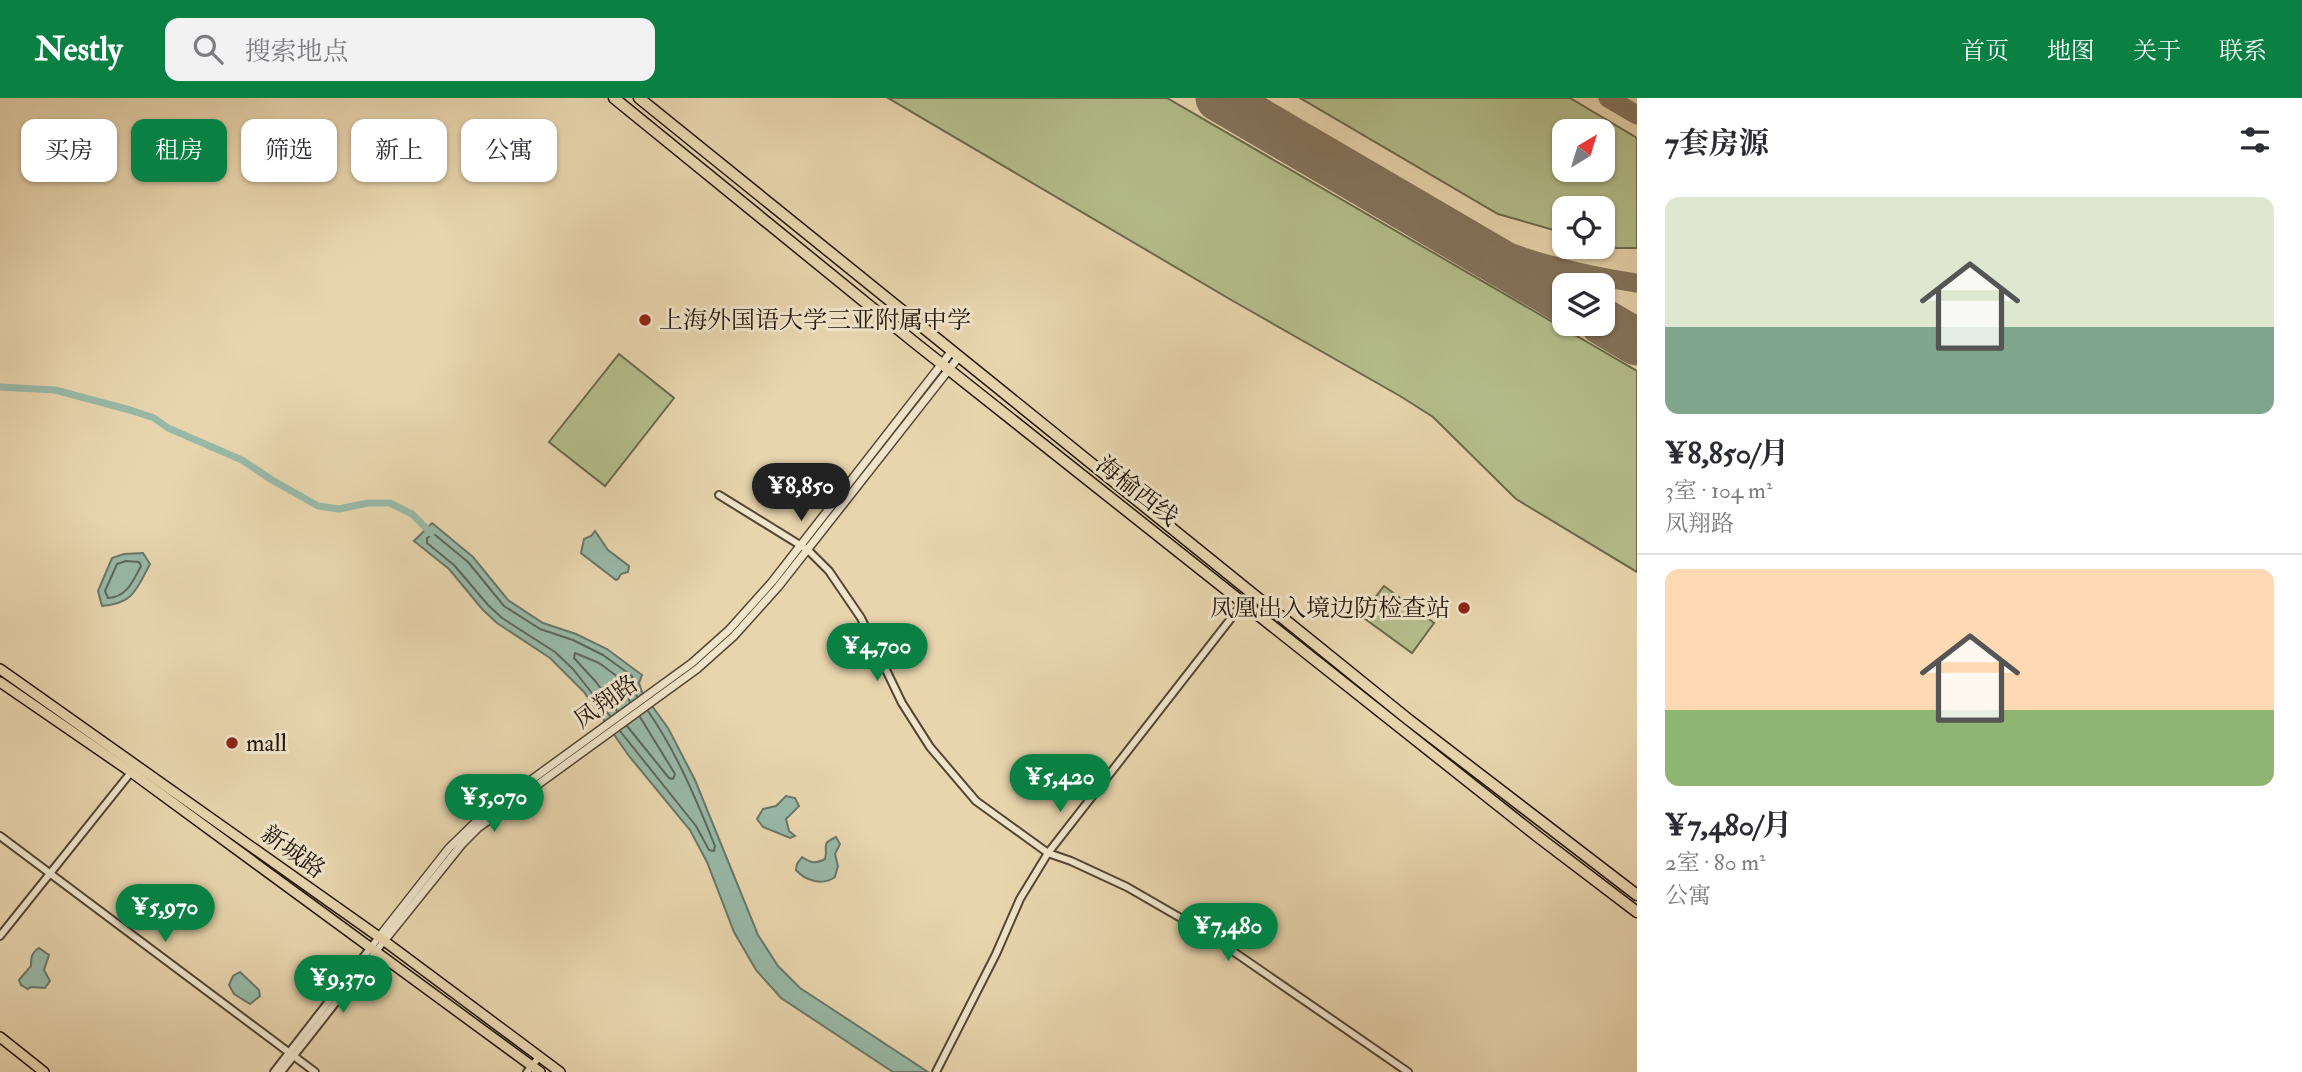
<!DOCTYPE html>
<html lang="zh">
<meta charset="utf-8">
<style>
:root{--surface:#fff;--page:#f2f2f3;--text:#2b2b33;--muted:#7c7c81;--line:#e1e1e2;--accent:#0b8043}
body{margin:0;font-family:"IM FELL Double Pica","Noto Serif SC",serif;background:var(--page);color:var(--text);height:100vh;display:flex;flex-direction:column;font-size:26px;white-space:nowrap}
*{box-sizing:border-box;margin:0}
p{font-size:23px;color:var(--muted)}
.icon{flex:none;width:38px;height:38px;fill:none;stroke:currentColor;stroke-width:2;stroke-linecap:round;stroke-linejoin:round}
.map{position:relative;flex:1;overflow:hidden}
.side{display:flex;flex-direction:column;background:var(--surface);width:665px}
.side>*{flex:none}
.banner{position:absolute;left:21px;top:21px;width:665px;height:63px;display:flex;gap:14px}
.needle{width:46px;rotate:38deg}
.controls{position:absolute;left:1552px;top:21px;display:grid;gap:14px}
.controls a{display:grid;place-items:center;width:63px;height:63px;border-radius:14px;background:var(--surface);box-shadow:0 2px 5px #0004;font-size:35px}
.price{position:absolute;translate:-50% -60px;padding:0 16px;border-radius:24px;background:var(--accent);color:#fff;font-size:23px;line-height:46px;filter:drop-shadow(0 2px 4px #0008)}
.price::after{content:'';position:absolute;left:50%;top:42px;width:21px;height:16px;margin-left:-10px;background:inherit;clip-path:polygon(0 0,100% 0,50% 100%)}
.price.current{background:#222;color:#fff}
ul{padding:0;list-style:none}
li{display:grid;align-content:center;gap:14px;height:371px;padding:0 28px}
li+li{border-top:2px solid var(--line)}
li span{display:grid;place-items:center;height:217px;border-radius:14px;color:#555}
li>.icon{margin-inline-start:auto}
span .icon{width:126px;height:126px;fill:#fffc;stroke-width:1}
li b{font-size:30px}
h2{display:flex;justify-content:space-between;align-items:center;height:84px;padding:0 28px;font-size:30px}
.tag{padding:0 24px;border-radius:14px;background:var(--surface);box-shadow:0 2px 5px #0004;font-size:24px;line-height:63px}
.tag.current{background:var(--accent);color:#fff}
header{display:flex;align-items:center;gap:42px;box-sizing:border-box;height:98px;padding:0 35px;background:var(--accent);color:#fff}
header strong{font-size:33px}
nav{display:flex;gap:38px;margin-inline-start:auto;font-size:24px}
.search{width:490px;height:63px;background:var(--page);display:flex;align-items:center;gap:18px;box-sizing:border-box;padding:0 24px;border-radius:14px;color:var(--muted);font-size:26px}
main{display:flex;flex:1;min-height:0}
.map>svg:first-child{display:block}
.green{fill:#b4be8c;stroke:#6b6a4c;stroke-width:2;fill-rule:evenodd}
.water{fill:#98b9a8;stroke:#69776a;stroke-width:2}
.lines{fill:none;stroke-linecap:round;stroke-linejoin:round}
.shore{stroke:#5d675a;stroke-width:2}
.canal{stroke:#98b9a8;stroke-width:7}
.taxiway{stroke:#85755d;stroke-width:19}
.runway{stroke:#85755d;stroke-width:47}
.minor-casing{stroke:#544534;stroke-width:10}
.tertiary-casing{stroke:#544534;stroke-width:10}
.primary-casing{stroke:#22150c;stroke-width:12}
.trunk-casing{stroke:#22150c;stroke-width:13}
.minor{stroke:#f0e4ca;stroke-width:6}
.tertiary{stroke:#f0e4ca;stroke-width:7}
.primary{stroke:#e8d5ae;stroke-width:9}
.trunk{stroke:#e8d5ae;stroke-width:10}
.poi-dot{fill:#8f2418;stroke:#f0e4ca;stroke-width:2.5}
.labels{text-anchor:middle;dominant-baseline:central;stroke-width:6;stroke-linejoin:round;paint-order:stroke}
.poi-label{font-size:24px;fill:#22150c;stroke:#f0e4ca;text-anchor:start}
.street-label{font-size:24px;fill:#22150c;stroke:#f0e4ca}
</style>
<header>
<strong>Nestly</strong>
<div class="search"><svg class="icon" aria-label="search" viewBox="0 0 24 24"><circle cx="10" cy="10" r="6"/><path d="M15 15l6 6"/></svg>搜索地点</div>
<nav><a>首页</a><a>地图</a><a>关于</a><a>联系</a></nav>
</header>
<main>
<div class="map">
<svg width="1637" height="974" viewBox="0 0 1637 974">
<rect width="100%" height="100%" fill="#e8d5ae"/>
<filter id="stains"><feTurbulence type="fractalNoise" baseFrequency=".00286" numOctaves="4"/><feColorMatrix values="0 0 0 0 .2 0 0 0 0 .09 0 0 0 0 .02 0 0 0 .5 -.17"/></filter>
<radialGradient id="worn" r=".72"><stop offset=".6" stop-color="#630" stop-opacity="0"/><stop offset="1" stop-color="#630" stop-opacity=".3"/></radialGradient>
<g class="green">
<polygon points="888,0 1167,0 1637,273 1637,474 1516,401 1433,319 1400,298 1233,203"/>
<path d="M 1300,0 L 1570,0 L 1637,40 L 1637,150 L 1616,150 L 1603,146 L 1603,110 L 1564,110 L 1564,135 L 1498,116 ZM 1603,33 L 1603,72 L 1564,72 L 1564,33 Z"/>
<polygon points="619,256 674,300 605,388 549,344"/>
<polygon points="1384,488 1434,525 1412,555 1361,518"/>
</g>
<g class="water">
<polygon points="432,425 473,459 508,502 543,525 576,536 607,551 642,577 639,585 642,594 668,630 695,682 758,837 778,868 800,890 928,974 893,974 781,900 756,872 734,834 707,764 690,732 629,658 584,594 550,560 497,525 483,512 449,471 414,443"/>
<polygon points="595,433 608,452 629,468 628,474 621,476 618,481 616,482 581,455 584,441 591,438"/>
<path d="M 143,455 L 150,466 C 136,492 134,505 102,508 L 98,493 L 112,460 L 124,456 Z"/>
<polygon points="786,698 795,700 799,708 786,721 789,733 795,738 790,740 763,729 757,721 763,711 776,708"/>
<path d="M 836,739 L 840,746 L 835,756 L 838,768 L 835,779 C 822,788 806,783 796,772 L 797,766 L 802,759 C 811,765 815,766 825,761 C 829,748 819,747 836,739 Z"/>
<path d="M 39,850 L 49,857 L 44,872 L 50,883 L 45,890 L 31,889 L 28,891 L 21,887 L 19,882 L 31,868 C 31,860 31,855 39,850 Z"/>
<polygon points="240,874 259,892 260,898 250,906 234,896 229,887 233,878"/>
</g>
<g class="lines">
<g class="shore">
<path d="M 126,463 L 139,464 L 141,468 C 133,483 127,499 108,500 L 105,493 L 117,466 Z"/>
<polyline points="617,613 596,584 574,560 575,555 599,565 622,582 630,604"/>
<polyline points="610,618 573,571 555,554 502,520 488,507 454,467 427,445 427,440 434,436 468,464 504,508 540,531 573,542 603,557 632,578 637,599"/>
<polyline points="627,628 669,680 673,681 675,676 640,619"/>
<path d="M 620,633 L 696,728 L 709,752 L 714,753 L 715,748 C 696,701 677,655 648,613"/>
</g>
<polyline class="canal" points="0,289 55,292 130,312 154,320 168,330 242,362 272,382 318,408 339,411 368,405 390,405 412,416 431,435"/>
<g class="taxiway">
<polyline points="1608,0 1637,17"/>
<path d="M 1414,113 C 1485,150 1558,174 1637,185"/>
</g>
<g class="runway">
<polyline points="1219,0 1564,202"/>
<polyline points="1603,224 1637,244"/>
</g>
<g class="minor-casing">
<g id="minor">
<polyline points="719,397 808,452 829,473 861,520 902,605 930,649 976,703 1048,755 1071,763 1127,789 1205,834 1408,974"/>
<polyline points="0,738 315,974"/>
<polyline points="0,838 132,673"/>
<polyline points="274,974 379,839"/>
<polyline points="281,974 384,843"/>
<polyline points="527,974 539,959"/>
<polyline points="936,974 996,856 1020,801 1048,755 1243,505"/>
</g>
</g>
<g class="tertiary-casing">
<g id="tertiary">
<polyline points="379,839 449,750 483,717 692,565 729,532 772,484 951,254"/>
<polyline points="384,843 462,746 478,730 697,571 734,538 778,489 958,260"/>
</g>
</g>
<g class="primary-casing">
<g id="primary">
<polyline points="0,571 379,839 560,974"/>
<polyline points="0,584 131,674 540,974"/>
<polyline points="0,939 44,974"/>
</g>
</g>
<g class="trunk-casing">
<g id="trunk">
<polyline points="614,0 914,244 1537,738 1637,814"/>
<polyline points="639,0 1409,622 1637,797"/>
</g>
</g>
<use href="#minor" class="minor"/>
<use href="#tertiary" class="tertiary"/>
<use href="#primary" class="primary"/>
<use href="#trunk" class="trunk"/>
</g>
<g class="poi-dot">
<circle cx="645" cy="222" r="7"/>
<circle cx="1464" cy="510" r="7"/>
<circle cx="232" cy="645" r="7"/>
</g>
<g class="labels">
<g class="poi-label">
<text x="659" y="222">上海外国语大学三亚附属中学</text>
<text x="1450" y="510" text-anchor="end">凤凰出入境边防检查站</text>
<text x="246" y="645">mall</text>
</g>
<g class="street-label">
<text transform="translate(1137 393) rotate(38)">海榆西线</text>
<text transform="translate(606 604) rotate(-36)">凤翔路</text>
<text transform="translate(293 754) rotate(36)">新城路</text>
</g>
</g>
<rect width="100%" height="100%" filter="url(#stains)"/>
<rect width="100%" height="100%" fill="url(#worn)"/>
</svg>
<div class="controls">
<a><svg class="needle" viewBox="-14 -14 28 28"><path d="M0-13l5 13h-10z" fill="#e53935"/><path d="M0 13l5-13h-10z" fill="#7c7c81"/></svg></a>
<a><svg class="icon" aria-label="locate" viewBox="0 0 24 24"><circle cx="12" cy="12" r="6"/><path d="M12 2v4M12 18v4M2 12h4M18 12h4"/></svg></a>
<a><svg class="icon" aria-label="layers" viewBox="0 0 24 24"><path d="M12 4l9 5-9 5-9-5zM3 14l9 5 9-5"/></svg></a>
</div>
<b class="price current" style="left:801px;top:425px">¥8,850</b>
<b class="price" style="left:877px;top:585px">¥4,700</b>
<b class="price" style="left:1060px;top:716px">¥5,420</b>
<b class="price" style="left:494px;top:736px">¥5,070</b>
<b class="price" style="left:165px;top:846px">¥5,970</b>
<b class="price" style="left:1228px;top:865px">¥7,480</b>
<b class="price" style="left:343px;top:917px">¥9,370</b>
<div class="banner">
<a class="tag">买房</a>
<a class="tag current">租房</a>
<a class="tag">筛选</a>
<a class="tag">新上</a>
<a class="tag">公寓</a>
</div>
</div>
<section class="side">
<h2>7套房源<svg class="icon" aria-label="filters" viewBox="0 0 24 24"><path d="M4 7h16M4 17h16"/><circle cx="9" cy="7" r="2"/><circle cx="15" cy="17" r="2"/></svg></h2>
<ul>
<li><span style="background:linear-gradient(#dfe7d0 60%,#7fa58c 0)"><svg class="icon" aria-label="home" viewBox="0 0 24 24"><path d="M3 11l9-7 9 7M6 9v11h12V9"/></svg></span><div><b>¥8,850/月</b><p>3室 · 104 m²</p><p>凤翔路</p></div></li>
<li><span style="background:linear-gradient(#ffd9b3 65%,#8fb573 0)"><svg class="icon" aria-label="home" viewBox="0 0 24 24"><path d="M3 11l9-7 9 7M6 9v11h12V9"/></svg></span><div><b>¥7,480/月</b><p>2室 · 80 m²</p><p>公寓</p></div></li>
</ul>
</section>
</main>
